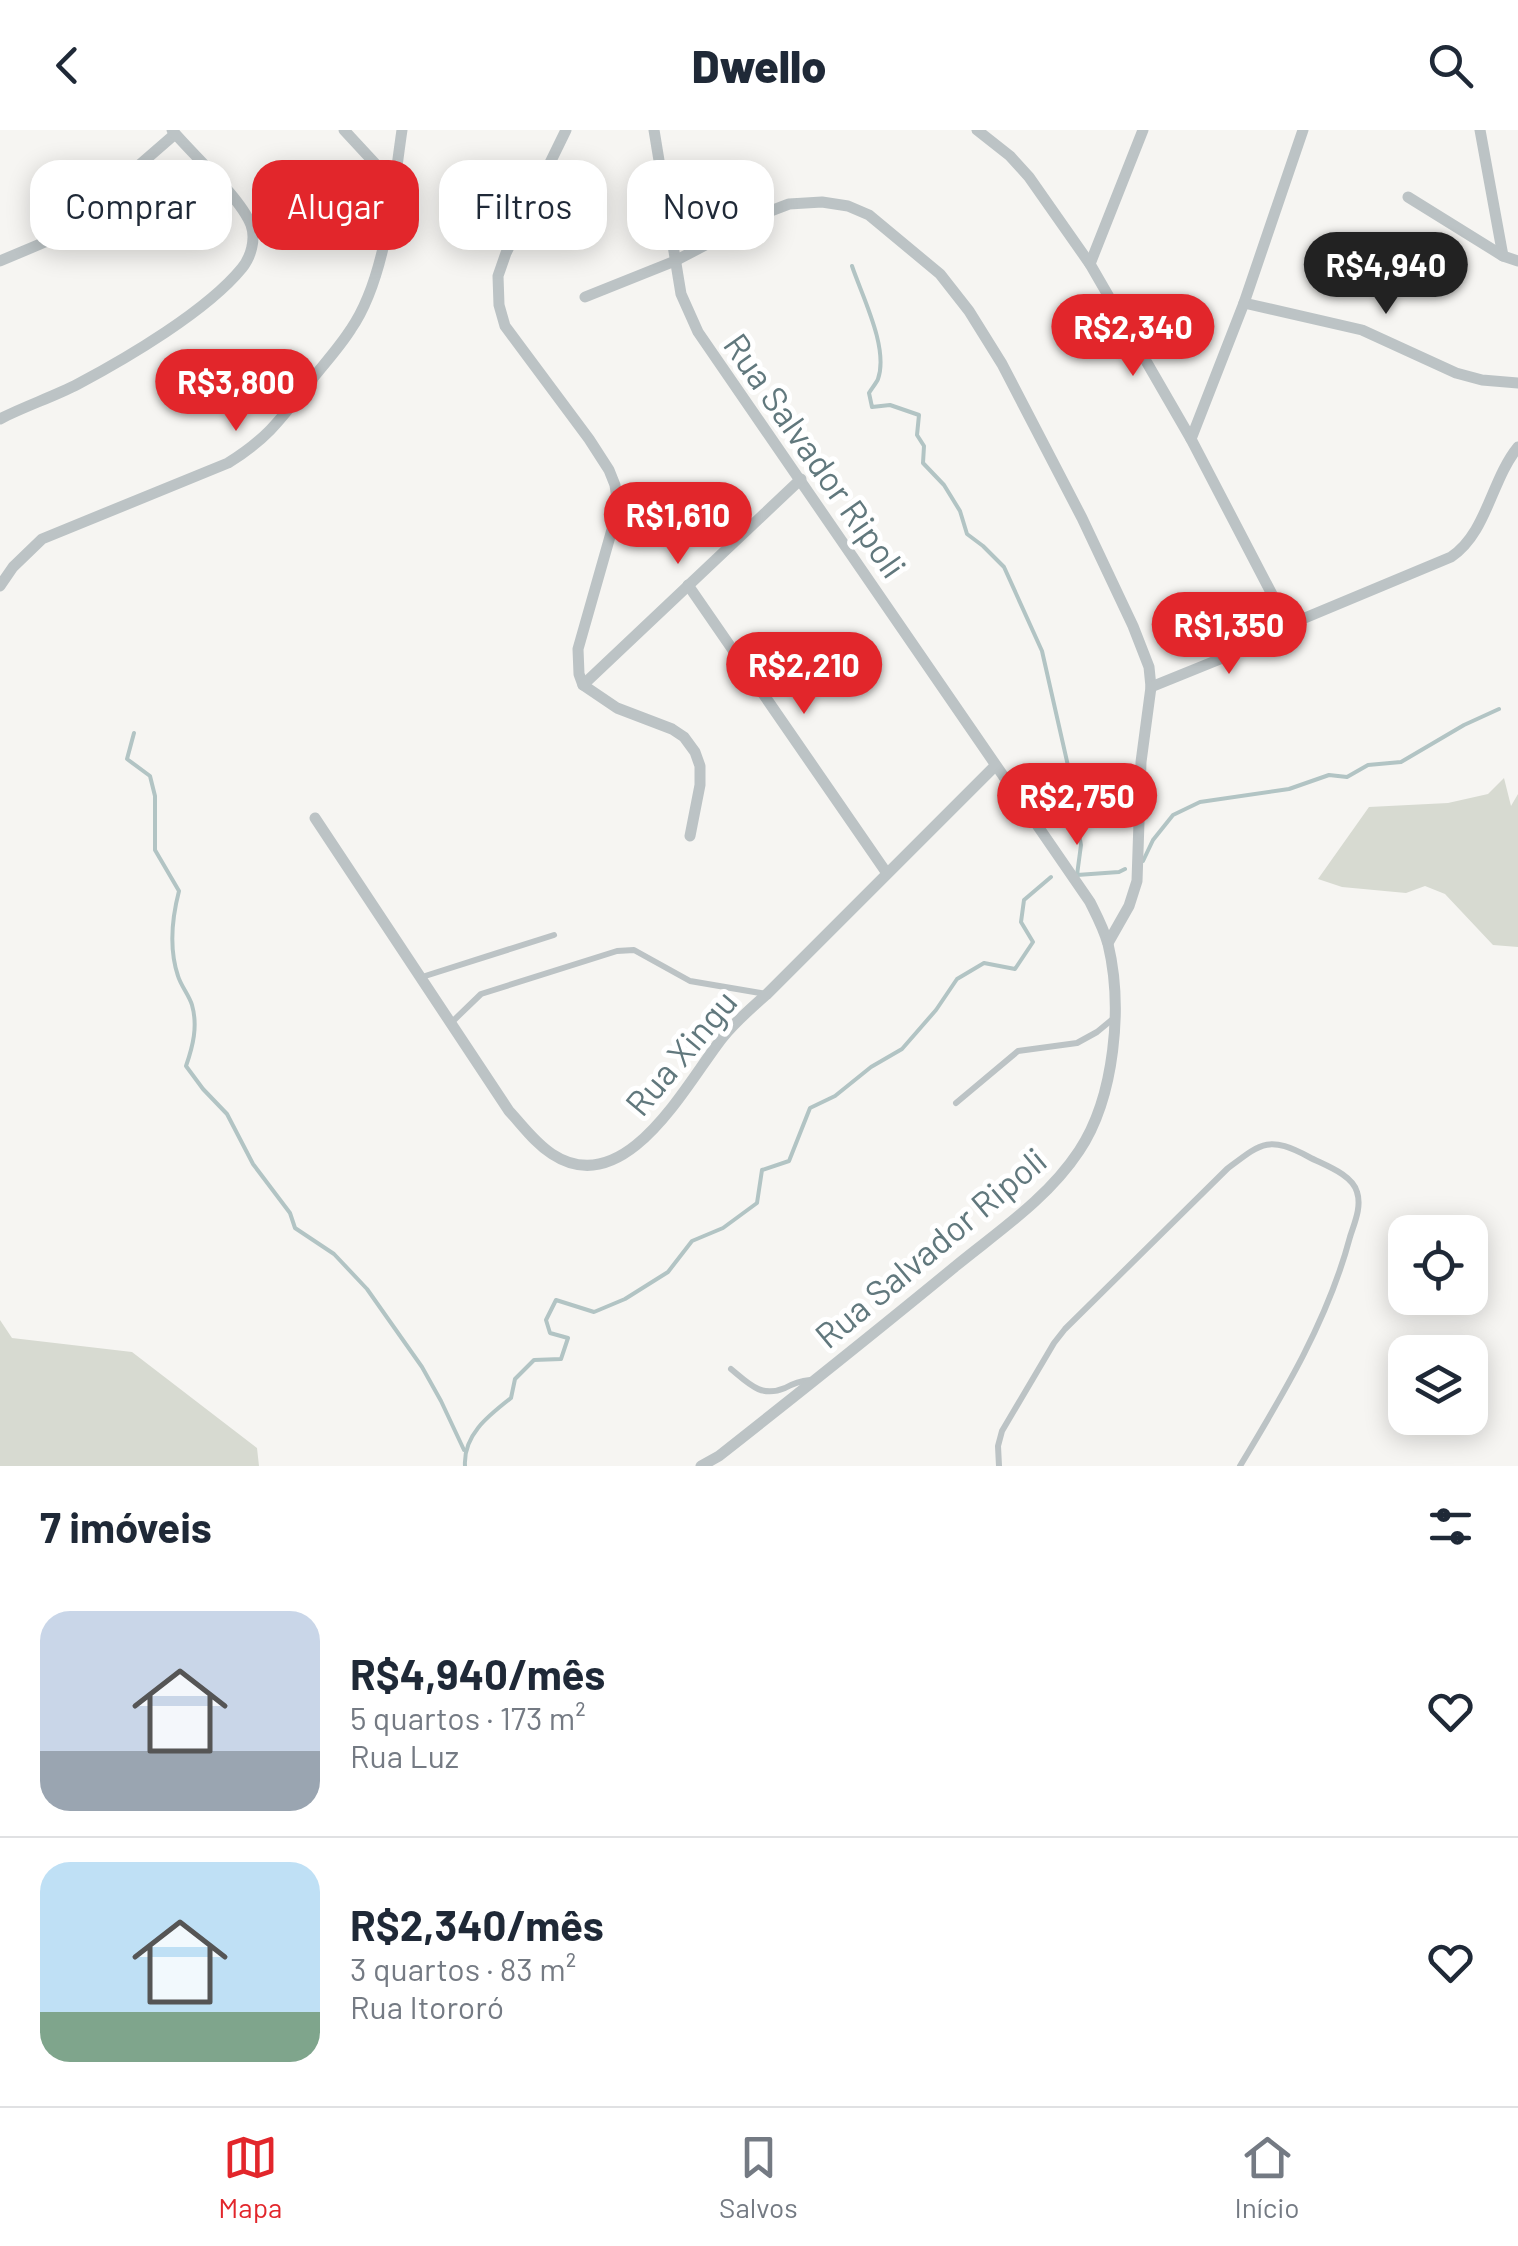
<!DOCTYPE html>
<html lang="pt">
<meta charset="utf-8">
<style>
:root{--surface:#fff;--page:#f6f6f7;--text:#1f2937;--muted:#747a83;--line:#e0e1e3;--accent:#e2262b}
body{margin:0;font-family:Barlow,sans-serif;background:var(--page);color:var(--text);height:100vh;display:flex;flex-direction:column;font-size:38px;white-space:nowrap}
*{box-sizing:border-box;margin:0}
p{font-size:32px;color:var(--muted)}
.icon{flex:none;width:55px;height:55px;fill:none;stroke:currentColor;stroke-width:2;stroke-linecap:round;stroke-linejoin:round}
.map{position:relative;height:1336px;overflow:hidden}
.side{display:flex;flex-direction:column;background:var(--surface);flex:1}
.side>*{flex:none}
.hud{position:absolute;left:30px;top:30px;width:1000px;height:90px;display:flex;gap:20px}
.tools{position:absolute;left:1388px;top:1085px;display:grid;gap:20px}
.tools a{display:grid;place-items:center;width:100px;height:100px;border-radius:20px;background:var(--surface);box-shadow:0 5px 25px #0003;font-size:50px}
.price{position:absolute;translate:-50% -85px;padding:0 22px;border-radius:35px;background:var(--accent);color:#fff;font-size:32px;line-height:65px;filter:drop-shadow(0 2px 5px #0008)}
.price::after{content:'';position:absolute;left:50%;top:60px;width:30px;height:22px;margin-left:-15px;background:inherit;clip-path:polygon(0 0,100% 0,50% 100%)}
.price.current{background:#222;color:#fff}
ul{padding:0;list-style:none}
li{display:flex;align-items:center;gap:30px;height:250px;padding:0 40px}
li+li{border-top:2px solid var(--line)}
li span{display:grid;place-items:center;flex:none;width:280px;height:200px;border-radius:30px;color:#555}
li>.icon{margin-inline-start:auto}
span .icon{width:120px;height:120px;fill:#fffc;stroke-width:1}
li b{font-size:42px}
h2{display:flex;justify-content:space-between;align-items:center;height:120px;padding:0 40px;font-size:42px}
.chip{padding:0 35px;border-radius:30px;background:var(--surface);box-shadow:0 5px 25px #0003;font-size:35px;line-height:90px}
.chip.current{background:var(--accent);color:#fff}
header{display:flex;justify-content:space-between;align-items:center;height:130px;padding:0 40px;background:var(--surface);font-size:45px;font-weight:800}
.tabs{display:flex;justify-content:space-around;align-items:center;height:140px;border-top:2px solid var(--line);background:var(--surface);font-size:28px;color:var(--muted)}
.tabs a{display:grid;justify-items:center;gap:5px}
.tabs .current{color:var(--accent)}
.map>svg:first-child{display:block}
.green{fill:#d7dad1}
.lines{fill:none;stroke-linecap:round;stroke-linejoin:round}
.stream{stroke:#b2c4c4;stroke-width:4}
.service{stroke:#bcc3c5;stroke-width:6}
.minor{stroke:#bcc3c5;stroke-width:11}
.labels{text-anchor:middle;dominant-baseline:central;stroke-width:10;stroke-linejoin:round;paint-order:stroke}
.street-label{font-size:35px;fill:#61787d;stroke:#fff}
</style>
<header><svg class="icon" aria-label="back" viewBox="0 0 24 24"><path d="M15 5l-7 7 7 7"/></svg>Dwello<svg class="icon" aria-label="search" viewBox="0 0 24 24"><circle cx="10" cy="10" r="6"/><path d="M15 15l6 6"/></svg></header>
<div class="map">
<svg width="1518" height="1336" viewBox="0 0 1518 1336">
<rect width="100%" height="100%" fill="#f6f5f2"/>
<g class="green">
<polygon points="1504,648 1511,676 1518,664 1518,817 1493,815 1445,764 1425,756 1406,763 1342,757 1318,749 1369,677 1448,673 1488,664"/>
<polygon points="0,1190 12,1208 132,1222 257,1318 259,1336 0,1336"/>
</g>
<g class="lines">
<g class="stream">
<path d="M 852,136 C 862,166 889,218 878,249 C 877,252 870,261 869,263 L 872,277 L 890,275 L 919,285 L 917,305 L 924,316 L 923,333 L 944,355 L 960,381 L 967,404 L 983,416 L 1004,437 L 1042,521 L 1071,649 L 1069,679 L 1078,699 L 1081,715 L 1077,745 L 1119,742 L 1125,739"/>
<path d="M 134,603 L 127,629 L 150,646 L 155,666 L 155,720 L 179,761 C 172,788 169,819 178,846 C 181,856 189,865 192,875 C 198,896 193,916 186,936 L 203,959 L 227,984 L 253,1034 L 290,1083 L 295,1098 L 334,1124 L 367,1159 L 422,1237 L 441,1271 L 464,1320"/>
<polyline points="1143,731 1153,710 1173,685 1200,672 1289,659 1329,645 1347,647 1368,635 1401,632 1464,595 1499,579"/>
<path d="M 465,1336 C 463,1305 488,1286 511,1268 L 515,1249 L 534,1230 L 561,1229 L 568,1208 L 550,1203 L 546,1190 L 556,1170 L 594,1182 L 625,1169 L 668,1142 L 692,1111 L 723,1098 L 757,1073 L 762,1040 L 789,1031 L 810,978 L 835,966 L 871,937 L 902,919 L 936,880 L 957,849 L 984,833 L 1015,839 L 1033,812 L 1021,792 L 1024,770 L 1051,747"/>
</g>
<g class="service">
<polyline points="422,847 554,805"/>
<polyline points="452,892 481,864 617,821 634,820 690,851 766,864"/>
<polyline points="956,973 1018,921 1077,913 1097,902 1114,888"/>
<path d="M 731,1239 C 749,1254 761,1268 785,1258 C 794,1253 800,1251 810,1250"/>
<path d="M 999,1336 L 998,1316 L 1002,1301 L 1054,1213 L 1065,1199 L 1227,1039 C 1261,1013 1268,1005 1309,1027 C 1324,1035 1352,1044 1357,1062 C 1362,1077 1354,1094 1350,1107 C 1328,1190 1284,1263 1240,1336"/>
</g>
<g class="minor">
<polyline points="344,0 394,54"/>
<polyline points="566,0 506,123 498,146 499,175 505,196 589,309 609,340 615,355 617,369 613,396 578,519 579,544 583,555 617,578 672,599 684,607 695,622 700,636 700,655 690,706"/>
<path d="M 654,0 L 681,164 L 698,202 L 1090,772 C 1097,786 1104,799 1108,814 C 1123,876 1115,967 1079,1021 C 1048,1068 1000,1100 957,1135 C 878,1200 799,1263 719,1326 L 701,1336"/>
<polyline points="977,0 1010,26 1029,47 1090,134 1191,309 1288,495"/>
<polyline points="1480,0 1503,126"/>
<polyline points="1408,67 1503,126 1518,131"/>
<polyline points="0,131 45,112 67,98 175,4"/>
<polyline points="1090,134 1143,0"/>
<polyline points="585,167 675,131 768,82 789,74 822,72 848,76 869,85 940,144 969,181 1002,234 1082,388 1133,496 1149,537 1151,557 1141,632 1137,751 1129,776 1108,813"/>
<polyline points="1244,173 1362,200 1456,243 1482,250 1518,253"/>
<path d="M 0,289 C 25,276 53,267 78,254 C 127,228 207,181 242,138 C 251,127 256,109 251,95 C 241,68 192,24 172,0"/>
<polyline points="1191,309 1244,173 1303,0"/>
<polyline points="688,455 886,742"/>
<path d="M 0,456 L 13,437 L 42,409 L 228,333 C 267,309 281,289 309,253 C 323,235 339,218 351,199 C 386,148 393,61 402,0"/>
<polyline points="583,555 801,349"/>
<path d="M 1151,557 L 1230,525 L 1288,495 L 1451,427 C 1487,403 1491,350 1518,317"/>
<path d="M 315,688 L 509,981 C 523,996 535,1013 552,1024 C 626,1073 687,952 723,907 C 736,891 751,878 767,864 L 995,636"/>
</g>
</g>
<g class="labels">
<g class="street-label">
<text transform="translate(816 325) rotate(55)">Rua Salvador Ripoli</text>
<text transform="translate(680 922) rotate(-50)">Rua Xingu</text>
<text transform="translate(930 1117) rotate(-40)">Rua Salvador Ripoli</text>
</g>
</g>
</svg>
<div class="tools">
<a><svg class="icon" aria-label="locate" viewBox="0 0 24 24"><circle cx="12" cy="12" r="6"/><path d="M12 2v4M12 18v4M2 12h4M18 12h4"/></svg></a>
<a><svg class="icon" aria-label="layers" viewBox="0 0 24 24"><path d="M12 4l9 5-9 5-9-5zM3 14l9 5 9-5"/></svg></a>
</div>
<b class="price current" style="left:1386px;top:187px">R$4,940</b>
<b class="price" style="left:1133px;top:249px">R$2,340</b>
<b class="price" style="left:236px;top:304px">R$3,800</b>
<b class="price" style="left:678px;top:437px">R$1,610</b>
<b class="price" style="left:1229px;top:547px">R$1,350</b>
<b class="price" style="left:804px;top:587px">R$2,210</b>
<b class="price" style="left:1077px;top:718px">R$2,750</b>
<div class="hud">
<a class="chip">Comprar</a>
<a class="chip current">Alugar</a>
<a class="chip">Filtros</a>
<a class="chip">Novo</a>
</div>
</div>
<section class="side">
<h2>7 imóveis<svg class="icon" aria-label="filters" viewBox="0 0 24 24"><path d="M4 7h16M4 17h16"/><circle cx="9" cy="7" r="2"/><circle cx="15" cy="17" r="2"/></svg></h2>
<ul>
<li><span style="background:linear-gradient(#c9d6e8 70%,#9aa5b1 0)"><svg class="icon" aria-label="home" viewBox="0 0 24 24"><path d="M3 11l9-7 9 7M6 9v11h12V9"/></svg></span><div><b>R$4,940/mês</b><p>5 quartos · 173 m²</p><p>Rua Luz</p></div><svg class="icon" aria-label="heart" viewBox="0 0 24 24"><path d="M12 20l-8-8c-3-5 5-10 8-4 3-6 11-1 8 4z"/></svg></li>
<li><span style="background:linear-gradient(#bfe0f5 75%,#7fa58c 0)"><svg class="icon" aria-label="home" viewBox="0 0 24 24"><path d="M3 11l9-7 9 7M6 9v11h12V9"/></svg></span><div><b>R$2,340/mês</b><p>3 quartos · 83 m²</p><p>Rua Itororó</p></div><svg class="icon" aria-label="heart" viewBox="0 0 24 24"><path d="M12 20l-8-8c-3-5 5-10 8-4 3-6 11-1 8 4z"/></svg></li>
</ul>
</section>
<nav class="tabs">
<a class="current"><svg class="icon" aria-label="map" viewBox="0 0 24 24"><path d="M3 6l6-2 6 2 6-2v14l-6 2-6-2-6 2zM9 4v14M15 6v14"/></svg>Mapa</a>
<a><svg class="icon" aria-label="saved" viewBox="0 0 24 24"><path d="M7 4h10v16l-5-4-5 4z"/></svg>Salvos</a>
<a><svg class="icon" aria-label="home" viewBox="0 0 24 24"><path d="M3 11l9-7 9 7M6 9v11h12V9"/></svg>Início</a>
</nav>
